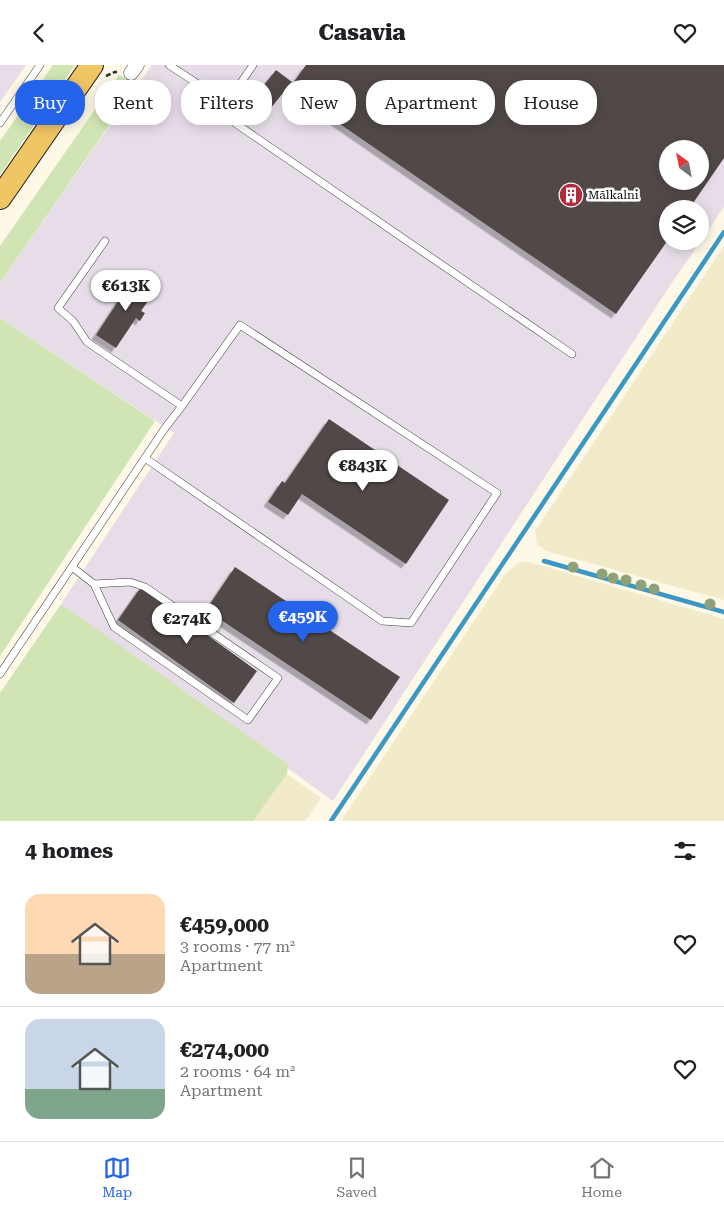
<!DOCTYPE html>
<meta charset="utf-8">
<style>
:root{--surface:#fff;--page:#f6f6f6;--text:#202124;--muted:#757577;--line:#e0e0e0;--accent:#2563eb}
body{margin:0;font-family:"Roboto Serif",serif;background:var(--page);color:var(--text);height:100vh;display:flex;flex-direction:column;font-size:19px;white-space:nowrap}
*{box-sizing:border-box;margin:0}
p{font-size:16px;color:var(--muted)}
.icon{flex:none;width:28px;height:28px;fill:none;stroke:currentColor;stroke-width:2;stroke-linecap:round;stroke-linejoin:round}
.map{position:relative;height:756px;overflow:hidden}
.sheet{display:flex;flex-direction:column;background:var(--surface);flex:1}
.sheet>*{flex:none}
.top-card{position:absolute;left:15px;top:15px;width:695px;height:45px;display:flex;gap:10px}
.needle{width:32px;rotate:328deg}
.tools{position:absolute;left:659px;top:75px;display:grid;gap:10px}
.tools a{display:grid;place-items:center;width:50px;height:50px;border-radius:50%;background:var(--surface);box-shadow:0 2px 12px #0003;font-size:25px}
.price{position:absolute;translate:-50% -42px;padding:0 11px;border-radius:18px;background:#fff;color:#222;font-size:16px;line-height:32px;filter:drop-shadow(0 1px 2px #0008)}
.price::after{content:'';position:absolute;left:50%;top:30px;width:15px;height:11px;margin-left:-8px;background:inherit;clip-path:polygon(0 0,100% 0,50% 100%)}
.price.current{background:var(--accent);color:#fff}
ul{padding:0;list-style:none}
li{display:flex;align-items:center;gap:15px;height:125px;padding:0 25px}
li+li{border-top:1px solid var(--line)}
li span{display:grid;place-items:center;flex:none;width:140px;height:100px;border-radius:15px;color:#555}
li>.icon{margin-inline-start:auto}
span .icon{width:60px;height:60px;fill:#fffc;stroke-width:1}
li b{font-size:21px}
h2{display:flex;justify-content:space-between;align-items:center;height:60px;padding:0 25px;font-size:21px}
.tag{padding:0 18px;border-radius:20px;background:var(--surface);box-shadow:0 2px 12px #0003;font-size:18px;line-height:45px}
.tag.current{background:var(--accent);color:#fff}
header{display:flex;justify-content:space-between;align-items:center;height:65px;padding:0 25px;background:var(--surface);font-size:22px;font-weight:800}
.dock{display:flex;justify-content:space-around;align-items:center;height:70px;border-top:1px solid var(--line);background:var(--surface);font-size:14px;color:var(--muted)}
.dock a{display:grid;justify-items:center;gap:2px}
.dock .current{color:var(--accent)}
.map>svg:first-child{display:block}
.industrial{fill:#e6dde8;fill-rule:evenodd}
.farmland{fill:#f1ebca}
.green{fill:#d1e5b4}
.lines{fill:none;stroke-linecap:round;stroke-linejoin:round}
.stream{stroke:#3b97c4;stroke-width:4.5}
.building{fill:#514a47;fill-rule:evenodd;filter:url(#shadow)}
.service-casing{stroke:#3c3c3c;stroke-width:8}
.minor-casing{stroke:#3c3c3c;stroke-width:15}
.primary-casing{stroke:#1a1a1a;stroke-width:24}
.path{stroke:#2b2b2b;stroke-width:2.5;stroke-dasharray:5 2.5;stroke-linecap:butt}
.service{stroke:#fff;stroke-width:7}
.minor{stroke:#fff;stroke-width:14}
.primary{stroke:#f0c564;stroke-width:22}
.tree{fill:#8da279}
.labels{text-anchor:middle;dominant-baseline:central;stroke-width:5;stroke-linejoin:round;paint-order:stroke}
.poi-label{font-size:12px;fill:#090909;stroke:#fff;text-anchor:start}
</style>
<header><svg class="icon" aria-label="back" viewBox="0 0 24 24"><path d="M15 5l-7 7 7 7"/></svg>Casavia<svg class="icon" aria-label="heart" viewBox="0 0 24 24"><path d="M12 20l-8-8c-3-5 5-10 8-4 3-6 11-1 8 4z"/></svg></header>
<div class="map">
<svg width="724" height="756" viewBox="0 0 724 756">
<defs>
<filter id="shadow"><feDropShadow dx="-4.5" dy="4.5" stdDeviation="0" flood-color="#0004"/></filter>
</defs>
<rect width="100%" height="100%" fill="#fef8e7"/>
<g class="industrial">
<polygon points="0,0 26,0 0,37"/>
<path d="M 152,0 L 724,0 L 724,142 L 671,219 L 333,736 L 61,539 L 174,368 L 0,253 L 0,218 ZM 668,84 L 700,84 L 700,116 L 668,116 ZM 668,144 L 700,144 L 700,176 L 668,176 Z"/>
</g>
<g class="farmland">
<polygon points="724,181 724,535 546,486 537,479 535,466"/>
<polygon points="520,497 529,497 724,554 724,756 341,756 506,508 513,502"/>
<polygon points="287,709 321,733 305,756 253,756"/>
</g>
<g class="green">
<polygon points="53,0 75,0 0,110 0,76"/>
<polygon points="119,10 137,20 0,218 0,181"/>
<polygon points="0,253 155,356 0,591"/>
<polygon points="61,539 288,699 287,709 253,756 0,756 0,628"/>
</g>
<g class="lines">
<g class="stream">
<polyline points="544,496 724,547"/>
<polyline points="331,756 724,167"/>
</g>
</g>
<g class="building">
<path d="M 306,0 L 724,0 L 724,93 L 689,144 L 668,144 L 668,175 L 616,249 L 289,24 ZM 668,84 L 700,84 L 700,116 L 668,116 Z"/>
<polygon points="276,5 292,17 261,55 246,43"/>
<polygon points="134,212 155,226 141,246 145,248 140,256 136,253 116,283 96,270"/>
<polygon points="329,354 449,435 406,499 302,429 288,450 268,437 282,416 285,418"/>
<polygon points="235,502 400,612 371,655 206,545"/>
<polygon points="141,522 257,606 234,638 118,555"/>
</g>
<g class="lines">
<g class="service-casing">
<g id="service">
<polyline points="169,0 227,38 253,0"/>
<polyline points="227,38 235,58 572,289"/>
<polyline points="0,58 40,0"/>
<polyline points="145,393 382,556 411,558 497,428 240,260 182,341"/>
<polyline points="72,502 94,519 130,517 145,522 278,613 248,655 114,562 94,519"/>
<polyline points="0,609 165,363 182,341 87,277 73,256 58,243 105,176"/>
</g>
</g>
<g class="minor-casing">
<polyline id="minor" points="131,8 137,0"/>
</g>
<g class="primary-casing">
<polyline id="primary" points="0,133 92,0"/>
</g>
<polyline class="path" points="106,11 115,7 117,7"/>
<use href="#service" class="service"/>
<use href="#minor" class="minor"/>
<use href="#primary" class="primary"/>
</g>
<g class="tree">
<circle cx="573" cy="502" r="5.5"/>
<circle cx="602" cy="509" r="5.5"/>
<circle cx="613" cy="513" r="5.5"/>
<circle cx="626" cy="515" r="5.5"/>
<circle cx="641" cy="520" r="5.5"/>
<circle cx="654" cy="524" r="5.5"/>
<circle cx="710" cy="539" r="5.5"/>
</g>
<defs>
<g id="building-disc" transform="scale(1.25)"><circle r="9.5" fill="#b02b3b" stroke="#fff"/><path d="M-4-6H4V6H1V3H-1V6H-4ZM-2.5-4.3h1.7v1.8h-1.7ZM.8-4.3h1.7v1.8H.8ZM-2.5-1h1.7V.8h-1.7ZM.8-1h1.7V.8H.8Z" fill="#fff"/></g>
</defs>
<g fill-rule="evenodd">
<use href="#building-disc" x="571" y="130"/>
</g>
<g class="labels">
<g class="poi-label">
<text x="588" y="130">Mālkalni</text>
</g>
</g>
</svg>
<div class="tools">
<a><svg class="needle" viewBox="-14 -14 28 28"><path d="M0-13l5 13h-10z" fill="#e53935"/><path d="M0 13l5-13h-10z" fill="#757577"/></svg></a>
<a><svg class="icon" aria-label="layers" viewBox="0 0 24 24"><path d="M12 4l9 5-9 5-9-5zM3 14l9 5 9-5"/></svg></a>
</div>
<b class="price" style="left:126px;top:247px">€613K</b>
<b class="price" style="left:363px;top:427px">€843K</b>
<b class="price current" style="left:303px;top:578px">€459K</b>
<b class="price" style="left:187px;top:580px">€274K</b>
<div class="top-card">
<a class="tag current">Buy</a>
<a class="tag">Rent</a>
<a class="tag">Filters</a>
<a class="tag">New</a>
<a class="tag">Apartment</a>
<a class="tag">House</a>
</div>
</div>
<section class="sheet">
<h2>4 homes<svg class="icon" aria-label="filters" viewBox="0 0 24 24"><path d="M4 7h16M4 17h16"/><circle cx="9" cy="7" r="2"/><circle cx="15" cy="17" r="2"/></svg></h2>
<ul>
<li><span style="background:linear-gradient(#ffd9b3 60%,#b9a48a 0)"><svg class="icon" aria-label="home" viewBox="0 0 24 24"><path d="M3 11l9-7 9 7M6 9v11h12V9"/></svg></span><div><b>€459,000</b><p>3 rooms · 77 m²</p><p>Apartment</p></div><svg class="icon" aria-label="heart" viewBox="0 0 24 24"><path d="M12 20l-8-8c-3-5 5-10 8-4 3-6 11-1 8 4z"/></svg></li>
<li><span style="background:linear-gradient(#c9d6e8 70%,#7fa58c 0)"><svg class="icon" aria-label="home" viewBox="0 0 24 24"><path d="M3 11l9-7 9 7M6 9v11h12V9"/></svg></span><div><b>€274,000</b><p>2 rooms · 64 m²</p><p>Apartment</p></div><svg class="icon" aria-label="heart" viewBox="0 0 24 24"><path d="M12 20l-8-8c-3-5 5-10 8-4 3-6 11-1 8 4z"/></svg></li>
</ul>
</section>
<nav class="dock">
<a class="current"><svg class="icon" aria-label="map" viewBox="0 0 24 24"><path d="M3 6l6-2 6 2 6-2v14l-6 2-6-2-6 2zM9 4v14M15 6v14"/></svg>Map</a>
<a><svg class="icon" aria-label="saved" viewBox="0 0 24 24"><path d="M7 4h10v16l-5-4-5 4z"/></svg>Saved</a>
<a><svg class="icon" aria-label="home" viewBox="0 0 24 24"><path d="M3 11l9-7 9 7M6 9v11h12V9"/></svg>Home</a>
</nav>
